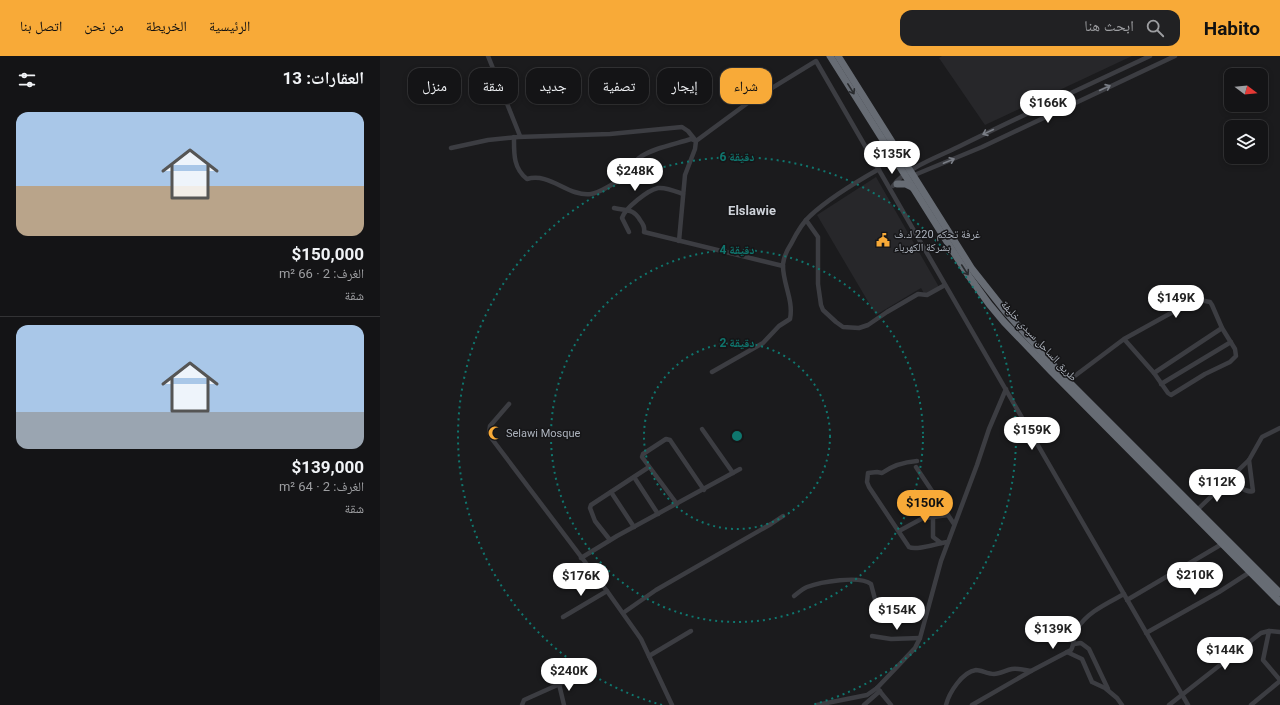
<!DOCTYPE html>
<html lang="ar">
<meta charset="utf-8">
<style>
:root{--surface:#141416;--page:#212123;--text:#f1f3f6;--muted:#9d9ea1;--line:#333335;--accent:#f8aa38}
body{margin:0;font-family:Roboto,"Noto Naskh Arabic",sans-serif;background:var(--page);color:var(--text);direction:rtl;height:100vh;display:flex;flex-direction:column;font-size:15px;white-space:nowrap}
*{box-sizing:border-box;margin:0}
p{font-size:13px;color:var(--muted)}
.icon{flex:none;width:22px;height:22px;fill:none;stroke:currentColor;stroke-width:2;stroke-linecap:round;stroke-linejoin:round}
.map{position:relative;flex:1;overflow:hidden;direction:ltr}
.details{display:flex;flex-direction:column;background:var(--surface);width:380px}
.details>*{flex:none}
.top-card{position:absolute;left:12px;top:12px;width:380px;height:36px;direction:rtl;display:flex;gap:8px}
.needle{width:26px;rotate:106deg}
.tools{position:absolute;left:844px;top:12px;display:grid;gap:8px}
.tools a{display:grid;place-items:center;width:44px;height:44px;border-radius:8px;background:var(--surface);box-shadow:0 2px 6px #0003,0 0 0 1px var(--line);font-size:20px}
.price{position:absolute;translate:-50% -34px;padding:0 9px;border-radius:14px;background:#fff;color:#222;font-size:13px;line-height:26px;filter:drop-shadow(0 1px 2px #0008)}
.price::after{content:'';position:absolute;left:50%;top:24px;width:12px;height:9px;margin-left:-6px;background:inherit;clip-path:polygon(0 0,100% 0,50% 100%)}
.price.current{background:var(--accent);color:#111}
ul{padding:0;list-style:none}
li{display:grid;align-content:center;gap:8px;height:212px;padding:0 16px}
li+li{border-top:1px solid var(--line)}
li span{display:grid;place-items:center;height:124px;border-radius:12px;color:#555}
li>.icon{margin-inline-start:auto}
span .icon{width:72px;height:72px;fill:#fffc;stroke-width:1}
li b{font-size:17px}
h2{display:flex;justify-content:space-between;align-items:center;height:48px;padding:0 16px;font-size:17px}
.tag{padding:0 14px;border-radius:12px;background:var(--surface);box-shadow:0 2px 6px #0003,0 0 0 1px var(--line);font-size:14px;line-height:36px}
.tag.current{background:var(--accent);color:#111}
header{display:flex;align-items:center;gap:24px;box-sizing:border-box;height:56px;padding:0 20px;background:var(--accent);color:#111}
header strong{font-size:19px}
nav{display:flex;gap:22px;margin-inline-start:auto;font-size:14px}
.search{width:280px;height:36px;background:var(--page);display:flex;align-items:center;gap:10px;box-sizing:border-box;padding:0 14px;border-radius:12px;color:var(--muted);font-size:15px}
main{display:flex;flex:1;min-height:0}
.map>svg:first-child{display:block}
.built{fill:#27272a}
.lines{fill:none;stroke-linecap:round;stroke-linejoin:round}
.minor{stroke:#3c3d42;stroke-width:4.5}
.highway{stroke:#676c74;stroke-width:7}
.oneway{stroke:#7a7e86}
.oneway2{stroke:#2a2c2f}
.ring{fill:none;stroke:#0f766e;stroke-width:2;stroke-dasharray:2 4}
.labels{text-anchor:middle;dominant-baseline:central;stroke-width:3;stroke-linejoin:round;paint-order:stroke}
.poi-label{font-size:11px;fill:#adb3bd;stroke:#161618;text-anchor:start}
.street-label{font-size:11px;fill:#adb3bd;stroke:#161618}
.quarter-label{font-size:13px;font-weight:bold;fill:#ced2d9;stroke:#161618}
.centre{fill:#0f766e;stroke:#161618;stroke-width:2}
.ring-label{font-size:12px;text-anchor:middle;font-weight:bold;fill:#0f766e;stroke:#161618;stroke-width:3;stroke-linejoin:round;paint-order:stroke}
</style>
<header>
<strong>Habito</strong>
<div class="search"><svg class="icon" aria-label="search" viewBox="0 0 24 24"><circle cx="10" cy="10" r="6"/><path d="M15 15l6 6"/></svg>ابحث هنا</div>
<nav><a>الرئيسية</a><a>الخريطة</a><a>من نحن</a><a>اتصل بنا</a></nav>
</header>
<main>
<div class="map">
<svg width="900" height="649" viewBox="0 0 900 649">
<rect width="100%" height="100%" fill="#1b1b1d"/>
<g class="built">
<polygon points="562,0 752,0 605,69 559,2"/>
<polygon points="496,121 559,231 545,239 541,232 496,259 437,159"/>
</g>
<g class="lines">
<g class="minor">
<polyline points="108,0 140,80"/>
<path d="M 134,81 C 134,97 133,112 147,123 C 170,116 188,141 211,138 C 219,137 237,126 243,121 C 249,115 253,107 259,102 C 272,92 296,88 311,83 L 316,85 L 369,46 L 436,5 L 808,649"/>
<polyline points="71,92 108,84 138,81 230,78 302,71 308,75 316,85 315,93 305,119 299,185"/>
<polyline points="532,120 602,91 795,0"/>
<path d="M 513,130 C 524,113 560,100 578,91 C 641,60 706,30 770,0"/>
<path d="M 234,152 C 246,155 253,152 260,164 C 263,168 265,171 264,176 L 403,210"/>
<polyline points="426,164 438,181 438,228 441,249 443,254 456,266 463,271 479,272 488,269 507,256 538,238 547,239 565,229"/>
<path d="M 249,176 L 242,162 C 245,152 268,134 278,132 C 286,131 295,135 303,138"/>
<path d="M 332,316 L 383,287 L 399,270 L 410,263 C 414,244 402,226 403,208 C 404,200 407,194 411,188 C 416,178 422,167 430,160 C 449,142 476,126 499,113"/>
<polyline points="774,317 842,272"/>
<polyline points="688,325 744,283 791,257 820,244 830,246 832,249 842,272 855,293 856,300 850,306 825,318 791,339 788,337 774,317 744,283"/>
<polyline points="781,328 851,286"/>
<polyline points="129,348 110,370 109,377 112,383 227,535 261,583 292,649"/>
<polyline points="322,373 353,417"/>
<path d="M 537,405 C 524,406 513,409 502,417 L 497,416 L 488,417 L 487,426 L 489,431 L 529,491 C 536,495 558,487 568,486"/>
<polyline points="536,411 574,468"/>
<polyline points="254,421 278,458"/>
<path d="M 845,428 C 860,425 863,438 873,435 L 869,404"/>
<polyline points="231,436 254,471"/>
<polyline points="297,448 262,401 263,398 286,383 290,384 324,434"/>
<polyline points="817,454 869,404 882,381 900,372"/>
<polyline points="519,475 543,462 553,461"/>
<polyline points="230,484 215,465 210,452 211,449 269,411"/>
<polyline points="561,487 553,481 553,461 568,459"/>
<polyline points="201,502 237,480 360,413"/>
<path d="M 414,540 C 418,537 422,533 427,531 C 440,526 480,519 491,528 L 496,547 L 503,553 L 546,558"/>
<polyline points="747,544 842,488"/>
<polyline points="243,557 276,534 391,468 403,460"/>
<polyline points="183,561 227,535"/>
<polyline points="889,575 883,604 900,624"/>
<polyline points="766,577 839,536 870,516"/>
<polyline points="492,580 511,583 540,582"/>
<polyline points="694,588 701,587 709,593 728,633"/>
<polyline points="687,596 702,603 712,626 725,632 737,642 742,649"/>
<polyline points="269,600 311,575"/>
<polyline points="179,628 184,649"/>
<polyline points="497,632 511,649"/>
<polyline points="142,649 144,644 202,618"/>
<polyline points="437,649 487,639 497,632 535,592 540,582 561,505 597,409 609,373 626,333"/>
<polyline points="484,649 500,635"/>
<path d="M 566,649 C 569,637 582,616 596,614 C 601,614 608,618 614,618 C 620,618 626,614 632,613 C 638,612 645,614 651,615"/>
<path d="M 592,649 L 651,615 L 691,594 C 695,587 693,579 697,573 C 707,556 728,547 744,538"/>
<polyline points="789,649 881,577 889,575 900,576"/>
<polyline points="871,649 900,625"/>
</g>
<g class="highway">
<polyline points="450,0 588,219 609,248 624,266 671,315 900,546"/>
<polyline points="458,0 592,213 626,256 684,321 900,537"/>
<polyline points="517,128 526,128 532,131"/>
</g>
</g>
<defs><path id="oneway-shaft" d="M-6 0H5M1.5-3L5.5 0L1.5 3" fill="none" stroke-width="1.6" stroke-linecap="round" stroke-linejoin="round"/></defs>
<g class="oneway">
<use href="#oneway-shaft" transform="translate(725 32) rotate(-25)"/>
<use href="#oneway-shaft" transform="translate(608 76) rotate(155)"/>
<use href="#oneway-shaft" transform="translate(569 105) rotate(-22)"/>
</g>
<g class="oneway2">
<use href="#oneway-shaft" transform="translate(471 33) rotate(58)"/>
<use href="#oneway-shaft" transform="translate(585 214) rotate(57)"/>
</g>
<g class="ring">
<circle cx="357" cy="380" r="93"/>
<circle cx="357" cy="380" r="186"/>
<path d="M282 649A279 279 0 1 1 432 649"/>
</g>
<defs>
<g id="civic-bare" transform="scale(1.08)"><path d="M-.6-6.5H3V-4.5H.6V-3L4-1V1h2V6H-6V1h2V-1L-.6-3ZM-1.2 2.5V6h2.4V2.5Z" fill="#f8aa38" stroke="#161618" stroke-width="2.5" paint-order="stroke"/></g>
<g id="mosque-bare" transform="scale(1.08)"><path d="M3.5-4.9A6 6 0 1 0 3.5 4.9A5 5 0 1 1 3.5-4.9Z" fill="#f8aa38" stroke="#161618" stroke-width="2.5" paint-order="stroke"/></g>
</defs>
<g fill-rule="evenodd">
<use href="#civic-bare" x="503" y="184"/>
<use href="#mosque-bare" x="115" y="377"/>
</g>
<g class="labels">
<g class="poi-label">
<text x="514" y="178">غرفة تحكم 220 ك.ف<tspan x="514" dy="13">بشركة الكهرباء</tspan></text>
<text x="126" y="377">Selawi Mosque</text>
</g>
<g class="street-label">
<text transform="translate(659 285) rotate(47)">طريق الساحل سيدي خليفة</text>
</g>
<g class="quarter-label">
<text x="372" y="154">Elslawie</text>
</g>
</g>
<circle cx="357" cy="380" r="6" class="centre"/>
<g class="ring-label">
<text x="357" y="105">6 دقيقة</text>
<text x="357" y="198">4 دقيقة</text>
<text x="357" y="291">2 دقيقة</text>
</g>
</svg>
<div class="tools">
<a><svg class="needle" viewBox="-14 -14 28 28"><path d="M0-13l5 13h-10z" fill="#e53935"/><path d="M0 13l5-13h-10z" fill="#9d9ea1"/></svg></a>
<a><svg class="icon" aria-label="layers" viewBox="0 0 24 24"><path d="M12 4l9 5-9 5-9-5zM3 14l9 5 9-5"/></svg></a>
</div>
<b class="price" style="left:668px;top:68px">$166K</b>
<b class="price" style="left:512px;top:119px">$135K</b>
<b class="price" style="left:255px;top:136px">$248K</b>
<b class="price" style="left:796px;top:263px">$149K</b>
<b class="price" style="left:652px;top:395px">$159K</b>
<b class="price" style="left:837px;top:447px">$112K</b>
<b class="price current" style="left:545px;top:468px">$150K</b>
<b class="price" style="left:815px;top:540px">$210K</b>
<b class="price" style="left:201px;top:541px">$176K</b>
<b class="price" style="left:517px;top:575px">$154K</b>
<b class="price" style="left:673px;top:594px">$139K</b>
<b class="price" style="left:845px;top:615px">$144K</b>
<b class="price" style="left:189px;top:636px">$240K</b>
<div class="top-card">
<a class="tag current">شراء</a>
<a class="tag">إيجار</a>
<a class="tag">تصفية</a>
<a class="tag">جديد</a>
<a class="tag">شقة</a>
<a class="tag">منزل</a>
</div>
</div>
<section class="details">
<h2>العقارات: 13<svg class="icon" aria-label="filters" viewBox="0 0 24 24"><path d="M4 7h16M4 17h16"/><circle cx="9" cy="7" r="2"/><circle cx="15" cy="17" r="2"/></svg></h2>
<ul>
<li><span style="background:linear-gradient(#a9c7e8 60%,#b9a48a 0)"><svg class="icon" aria-label="home" viewBox="0 0 24 24"><path d="M3 11l9-7 9 7M6 9v11h12V9"/></svg></span><div><b>$150,000</b><p>الغرف: 2 · 66 m²</p><p>شقة</p></div></li>
<li><span style="background:linear-gradient(#a9c7e8 70%,#9aa5b1 0)"><svg class="icon" aria-label="home" viewBox="0 0 24 24"><path d="M3 11l9-7 9 7M6 9v11h12V9"/></svg></span><div><b>$139,000</b><p>الغرف: 2 · 64 m²</p><p>شقة</p></div></li>
</ul>
</section>
</main>
